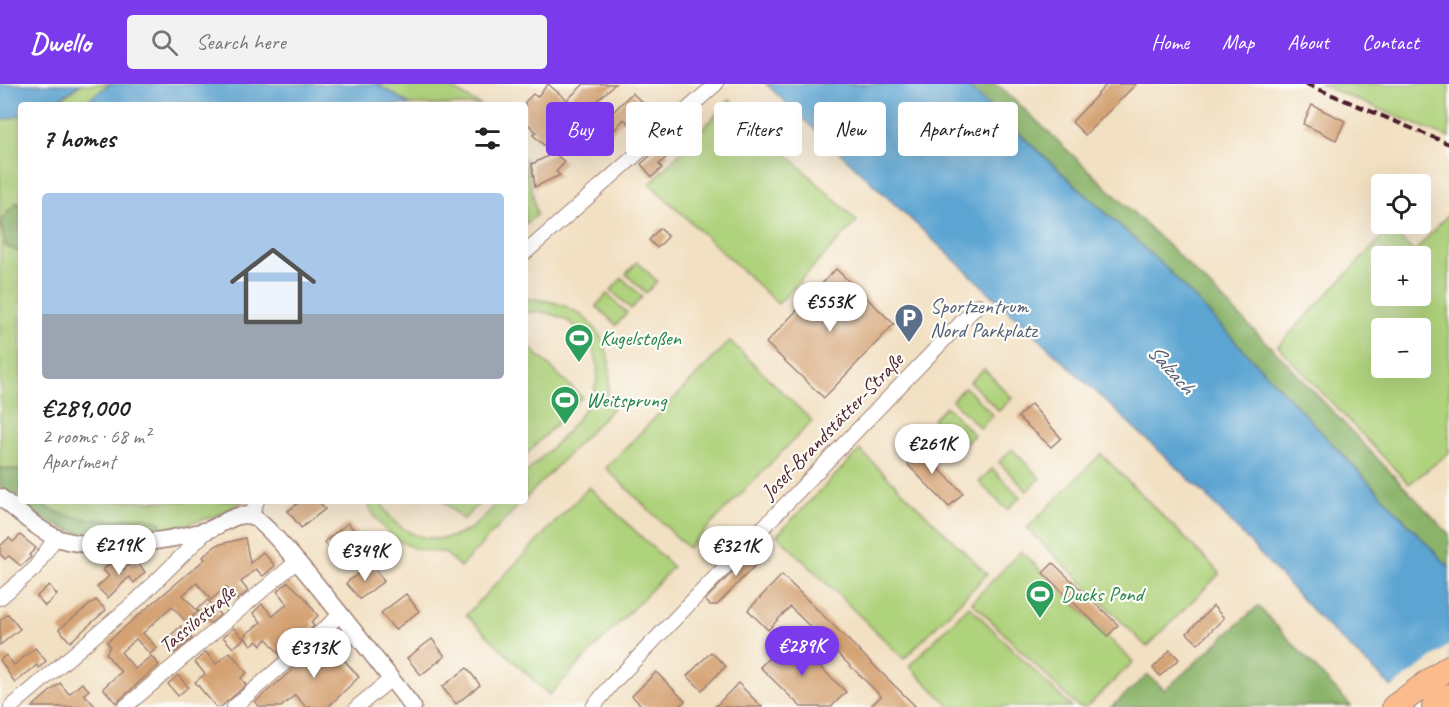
<!DOCTYPE html>
<meta charset="utf-8">
<style>
:root{--surface:#fff;--page:#f2f2f2;--text:#222;--muted:#767676;--accent:#7c3aed}
body{margin:0;font-family:Caveat,sans-serif;background:var(--page);color:var(--text);height:100vh;display:flex;flex-direction:column;font-size:22px;white-space:nowrap}
*{box-sizing:border-box;margin:0}
p{font-size:20px;color:var(--muted)}
.icon{flex:none;width:33px;height:33px;fill:none;stroke:currentColor;stroke-width:2;stroke-linecap:round;stroke-linejoin:round}
.map{position:relative;flex:1;overflow:hidden}
.drawer{position:absolute;left:18px;top:18px;width:510px;height:402px;display:flex;flex-direction:column;background:var(--surface);border-radius:6px;box-shadow:0 6px 24px #0002}
.drawer>*{flex:none}
.hud{position:absolute;left:546px;top:18px;width:570px;height:54px;display:flex;gap:12px}
.controls{position:absolute;left:1371px;top:90px;display:grid;gap:12px}
.controls a{display:grid;place-items:center;width:60px;height:60px;border-radius:6px;background:var(--surface);box-shadow:0 6px 24px #0002;font-size:30px}
.price{position:absolute;translate:-50% -51px;padding:0 14px;border-radius:21px;background:#fff;color:#222;font-size:20px;line-height:39px;filter:drop-shadow(0 2px 3px #0008)}
.price::after{content:'';position:absolute;left:50%;top:36px;width:18px;height:14px;margin-left:-9px;background:inherit;clip-path:polygon(0 0,100% 0,50% 100%)}
.price.active{background:var(--accent);color:#fff}
ul{padding:0;list-style:none}
li{display:grid;align-content:center;gap:12px;height:318px;padding:0 24px}
li span{display:grid;place-items:center;height:186px;border-radius:6px;color:#555}
li>.icon{margin-inline-start:auto}
span .icon{width:108px;height:108px;fill:#fffc;stroke-width:1}
li b{font-size:26px}
h2{display:flex;justify-content:space-between;align-items:center;height:72px;padding:0 24px;font-size:26px}
.tag{padding:0 21px;border-radius:6px;background:var(--surface);box-shadow:0 6px 24px #0002;font-size:21px;line-height:54px}
.tag.active{background:var(--accent);color:#fff}
header{display:flex;align-items:center;gap:36px;box-sizing:border-box;height:84px;padding:0 30px;background:var(--accent);color:#fff}
header strong{font-size:28px}
nav{display:flex;gap:33px;margin-inline-start:auto;font-size:21px}
.search{width:420px;height:54px;background:var(--page);display:flex;align-items:center;gap:15px;box-sizing:border-box;padding:0 21px;border-radius:6px;color:var(--muted);font-size:22px}
.map>svg:first-child{display:block}
.green{fill:#afd27b;stroke:#7c7853;stroke-width:1.5;fill-rule:evenodd}
.forest{fill:#8bb46b;stroke:#6a6a4b;stroke-width:1.5}
.water{fill:#5ba4d2;stroke:#52627e;stroke-width:1.5}
.pier{fill:#f2e0c2}
.building{fill:#d4a273}
.lines{fill:none;stroke-linecap:round;stroke-linejoin:round}
.minor-casing{stroke:#9e8076;stroke-width:16}
.tertiary-casing{stroke:#9e8076;stroke-width:19}
.motorway-casing{stroke:#9e8076;stroke-width:26}
.minor{stroke:#fff;stroke-width:14}
.tertiary{stroke:#fff;stroke-width:16}
.motorway{stroke:#fbbb8c;stroke-width:24}
.rail{stroke:#4a1f2b;stroke-width:4;stroke-dasharray:9 4.5;stroke-linecap:butt}
.labels{text-anchor:middle;dominant-baseline:central;stroke-width:4.5;stroke-linejoin:round;paint-order:stroke}
.service-label{font-size:21px;fill:#4e5e75;stroke:#fdfcf7;text-anchor:start}
.leisure-label{font-size:21px;fill:#27864d;stroke:#fdfcf7;text-anchor:start}
.street-label{font-size:21px;fill:#4a1f2b;stroke:#fdfcf7}
.water-label{font-size:22px;font-style:italic;fill:#525b76;stroke:#fdfcf7}
</style>
<header>
<strong>Dwello</strong>
<div class="search"><svg class="icon" aria-label="search" viewBox="0 0 24 24"><circle cx="10" cy="10" r="6"/><path d="M15 15l6 6"/></svg>Search here</div>
<nav><a>Home</a><a>Map</a><a>About</a><a>Contact</a></nav>
</header>
<div class="map">
<svg width="1449" height="623" viewBox="0 0 1449 623">
<rect width="100%" height="100%" fill="#fdfcf7"/>
<filter id="ink" filterUnits="userSpaceOnUse"><feTurbulence type="fractalNoise" baseFrequency=".0167" numOctaves="2"/><feDisplacementMap in="SourceGraphic" scale="12" xChannelSelector="R" yChannelSelector="G"/><feConvolveMatrix kernelMatrix="1 2 1 2 8 2 1 2 1" color-interpolation-filters="sRGB"/></filter>
<filter id="wash" filterUnits="userSpaceOnUse"><feTurbulence type="fractalNoise" baseFrequency=".008" numOctaves="4" result="noise"/><feDisplacementMap in="SourceGraphic" scale="24" xChannelSelector="R" yChannelSelector="G"/><feGaussianBlur stdDeviation="1.35" result="paint"/><feColorMatrix in="noise" values="0 0 0 0 0 0 0 0 0 0 0 0 0 0 0 0 0 1.4 0 .05"/><feComposite in="paint" operator="in"/></filter>
<g filter="url(#wash)">
<rect width="100%" height="100%" fill="#f2e0c2"/>
<g class="green">
<polygon points="81,0 110,0 81,21 49,21 59,17"/>
<polygon points="377,0 444,0 480,21 411,21"/>
<polygon points="1319,0 1449,0 1449,54"/>
<polygon points="730,16 857,137 778,220 650,100"/>
<path d="M 21,31 L 21,417 L 244,417 L 242,419 C 230,424 218,432 205,435 C 172,444 105,457 74,448 C 45,440 23,422 0,403 L 0,37 Z"/>
<polygon points="525,73 537,131 525,140"/>
<path d="M 1449,130 L 1449,369 L 1409,400 L 1278,262 L 1390,145 L 1414,168 ZM 1382,172 L 1420,172 L 1420,212 L 1382,212 ZM 1382,244 L 1420,244 L 1420,284 L 1382,284 Z"/>
<polygon points="637,178 657,197 646,209 626,190"/>
<polygon points="622,194 642,213 631,225 611,206"/>
<polygon points="607,210 627,229 616,241 596,222"/>
<path d="M 525,212 L 528,215 C 588,217 621,258 606,317 L 613,324 L 525,415 L 525,390 C 560,354 631,299 580,247 C 566,232 544,225 525,229 Z"/>
<polygon points="730,257 812,337 688,464 606,384"/>
<polygon points="525,259 582,313 525,372"/>
<polygon points="984,285 1012,314 999,327 970,298"/>
<polygon points="965,303 993,331 980,344 952,316"/>
<polygon points="946,322 974,351 961,364 933,335"/>
<polygon points="1012,365 1040,394 1027,407 999,378"/>
<polygon points="860,366 987,490 904,575 777,451"/>
<polygon points="1101,370 1220,489 1147,563 1027,444"/>
<polygon points="992,385 1020,413 1007,426 979,398"/>
<polygon points="589,403 673,483 549,611 466,531"/>
<path d="M 366,417 L 381,417 C 395,451 435,465 468,446 C 480,439 489,427 499,417 L 523,417 L 460,483 L 444,468 C 407,469 381,450 366,417 Z"/>
<polygon points="443,417 482,417 463,436"/>
<polygon points="1021,467 1133,578 1087,623 1078,623 972,518"/>
<polygon points="969,522 1071,623 951,623 909,582"/>
</g>
<g class="forest">
<polygon points="969,0 995,0 1004,6 1176,169 1281,273 1449,450 1449,483 1166,184 967,2"/>
<polygon points="17,118 21,123 19,168 5,162 1,136"/>
<path d="M 0,384 L 21,386 L 21,417 L 44,417 L 44,422 C 66,434 90,437 116,435 C 138,434 140,429 162,439 L 160,442 C 142,445 122,451 104,451 C 63,452 30,428 0,403 Z"/>
<polygon points="1258,522 1351,622 1111,623 1148,591 1165,606"/>
</g>
<g class="water">
<path d="M 0,0 L 81,0 C 57,18 51,21 21,21 L 21,31 L 0,37 Z"/>
<polygon points="110,0 377,0 411,21 81,21"/>
<polygon points="766,0 965,0 1166,184 1449,483 1449,623 1392,603 1324,539 1204,409"/>
</g>
<polygon class="pier" points="1449,561 1449,623 1401,623 1390,605"/>
<g id="blocks">
<g class="building">
<polygon points="548,0 567,16 584,0 615,0 547,64 533,51 536,48 525,37 525,18 533,10 537,13"/>
<polygon points="1107,0 1136,0 1085,51 1072,38"/>
<polygon points="632,9 651,26 633,44 624,35 609,52 595,41 603,32 606,35"/>
<polygon points="1312,21 1345,37 1336,56 1303,40"/>
<polygon points="661,62 669,71 659,80 662,84 652,93 641,80"/>
<polygon points="554,69 565,78 556,88 560,91 535,103 532,80"/>
<polygon points="660,144 668,153 657,164 649,156"/>
<polygon points="836,185 894,240 824,314 766,259"/>
<polygon points="1031,320 1061,354 1051,363 1018,333"/>
<polygon points="911,357 963,409 949,423 909,382 905,369"/>
<polygon points="301,417 319,417 325,425 301,444 288,427"/>
<polygon points="348,439 362,456 338,475 324,458"/>
<polygon points="20,451 36,464 29,471 31,473 21,482 9,472 5,475 0,470 0,462 9,454 13,458"/>
<polygon points="245,454 250,479 263,468 275,482 263,492 256,485 241,498 248,507 237,516 226,503 211,516 197,499 183,511 198,528 186,538 172,522 143,549 157,564 150,570 136,555 121,568 135,585 151,572 159,581 116,619 103,604 121,588 106,570 110,562 107,558 205,475 203,473 208,468 217,461"/>
<polygon points="759,461 767,469 717,521 710,521 705,516"/>
<polygon points="114,475 124,486 135,475 145,488 134,499 129,493 108,514 97,503 109,492 103,486"/>
<polygon points="1053,479 1118,541 1108,552 1043,489"/>
<polygon points="371,480 384,497 360,515 346,499"/>
<polygon points="782,491 893,600 916,623 870,623 881,612 790,523 768,546 748,526"/>
<polygon points="288,498 305,514 318,532 311,538 314,542 280,571 267,555 261,561 257,557 251,561 244,552 261,538 253,529 262,520 273,532 287,520 277,507"/>
<polygon points="49,501 57,511 45,522 37,512"/>
<polygon points="406,510 419,527 395,546 381,529"/>
<polygon points="96,516 106,526 70,558 59,545"/>
<polygon points="208,516 220,531 209,540 197,525"/>
<polygon points="1213,522 1224,534 1198,560 1187,549"/>
<polygon points="8,530 20,545 0,561 0,536"/>
<polygon points="181,542 192,555 173,570 163,558"/>
<polygon points="234,544 244,555 233,564 223,553"/>
<polygon points="337,549 347,562 338,569 359,593 328,623 306,623 295,611 281,623 260,623 255,618 306,574 308,577 315,571 325,561 324,559"/>
<polygon points="790,553 846,608 831,623 801,623 760,583"/>
<polygon points="432,555 445,572 421,591 407,574"/>
<polygon points="35,564 46,577 39,584 37,581 15,599 0,576 6,571 14,581"/>
<polygon points="1170,566 1179,575 1160,592 1153,584"/>
<polygon points="206,568 216,580 230,568 247,589 241,594 246,601 221,623 216,623 195,598 205,590 195,578"/>
<polygon points="711,568 726,582 702,606 687,592"/>
<polygon points="467,584 480,601 456,620 442,603"/>
<polygon points="656,588 685,617 679,623 643,623 632,612"/>
<polygon points="178,591 188,603 178,612 168,600"/>
<polygon points="60,599 69,610 82,599 89,606 84,610 96,623 32,623"/>
<polygon points="738,599 762,623 715,623"/>
</g>
</g>
</g>
<g filter="url(#ink)">
<use href="#blocks" fill-opacity="0" stroke="#9e8076" stroke-width="1.5"/>
<g class="lines">
<g class="minor-casing">
<g id="minor">
<polyline points="525,169 716,0"/>
<polyline points="251,432 257,417"/>
<polyline points="0,514 34,485 56,453"/>
<polyline points="11,623 137,516 209,445"/>
<polyline points="125,623 296,478"/>
<polyline points="234,623 340,531"/>
<polyline points="357,623 391,595"/>
<polyline points="593,623 611,601 978,221"/>
</g>
</g>
<g class="tertiary-casing">
<path id="tertiary" d="M 0,413 C 17,426 35,444 55,453 C 92,469 170,457 208,446 C 222,441 235,428 251,432 C 272,438 391,595 413,623"/>
</g>
<g class="motorway-casing">
<g id="motorway">
<polyline points="1394,623 1449,583"/>
<polyline points="1434,623 1449,612"/>
</g>
</g>
<use href="#minor" class="minor"/>
<use href="#tertiary" class="tertiary"/>
<use href="#motorway" class="motorway"/>
<polyline class="rail" points="1306,0 1449,60"/>
</g>
</g>
<defs>
<g id="parking-pin" transform="scale(1.5)"><path d="M0 17L-7.5 6A9.5 9.5 0 1 1 7.5 6Z" fill="#5c6f8a" stroke="#fdfcf7"/><path d="M-3.5-5.5H1a3.5 3.5 0 0 1 0 7H-1V5.5H-3.5ZM-1-3.4V-.6H.8a1.4 1.4 0 0 0 0-2.8Z" fill="#fff"/></g>
<g id="stadium-pin" transform="scale(1.5)"><path d="M0 17L-7.5 6A9.5 9.5 0 1 1 7.5 6Z" fill="#2e9e5b" stroke="#fdfcf7"/><path d="M0-5a6.5 5 0 1 0 0 10a6.5 5 0 1 0 0-10ZM-3.5-1.8h7v3.6h-7Z" fill="#fff"/></g>
</defs>
<g fill-rule="evenodd">
<use href="#parking-pin" x="909" y="234"/>
<use href="#stadium-pin" x="579" y="254"/>
<use href="#stadium-pin" x="565" y="316"/>
<use href="#stadium-pin" x="1040" y="510"/>
</g>
<g class="labels">
<g class="service-label">
<text x="930" y="222">Sportzentrum<tspan x="930" dy="24">Nord Parkplatz</tspan></text>
</g>
<g class="leisure-label">
<text x="600" y="254">Kugelstoßen</text>
<text x="586" y="316">Weitsprung</text>
<text x="1061" y="510">Ducks Pond</text>
</g>
<g class="street-label">
<text transform="translate(832 342) rotate(-46)">Josef-Brandstätter-Straße</text>
<text transform="translate(197 535) rotate(-40)">Tassilostraße</text>
</g>
<g class="water-label">
<text transform="translate(1171 285) rotate(48)">Salzach</text>
</g>
</g>
</svg>
<div class="controls">
<a><svg class="icon" aria-label="locate" viewBox="0 0 24 24"><circle cx="12" cy="12" r="6"/><path d="M12 2v4M12 18v4M2 12h4M18 12h4"/></svg></a>
<a>+</a>
<a>−</a>
</div>
<b class="price" style="left:830px;top:249px">€553K</b>
<b class="price" style="left:932px;top:391px">€261K</b>
<b class="price" style="left:119px;top:492px">€219K</b>
<b class="price" style="left:736px;top:493px">€321K</b>
<b class="price" style="left:365px;top:498px">€349K</b>
<b class="price active" style="left:802px;top:593px">€289K</b>
<b class="price" style="left:314px;top:595px">€313K</b>
<div class="hud">
<a class="tag active">Buy</a>
<a class="tag">Rent</a>
<a class="tag">Filters</a>
<a class="tag">New</a>
<a class="tag">Apartment</a>
</div>
<section class="drawer">
<h2>7 homes<svg class="icon" aria-label="filters" viewBox="0 0 24 24"><path d="M4 7h16M4 17h16"/><circle cx="9" cy="7" r="2"/><circle cx="15" cy="17" r="2"/></svg></h2>
<ul>
<li><span style="background:linear-gradient(#a9c7e8 65%,#9aa5b1 0)"><svg class="icon" aria-label="home" viewBox="0 0 24 24"><path d="M3 11l9-7 9 7M6 9v11h12V9"/></svg></span><div><b>€289,000</b><p>2 rooms · 68 m²</p><p>Apartment</p></div></li>
</ul>
</section>
</div>
